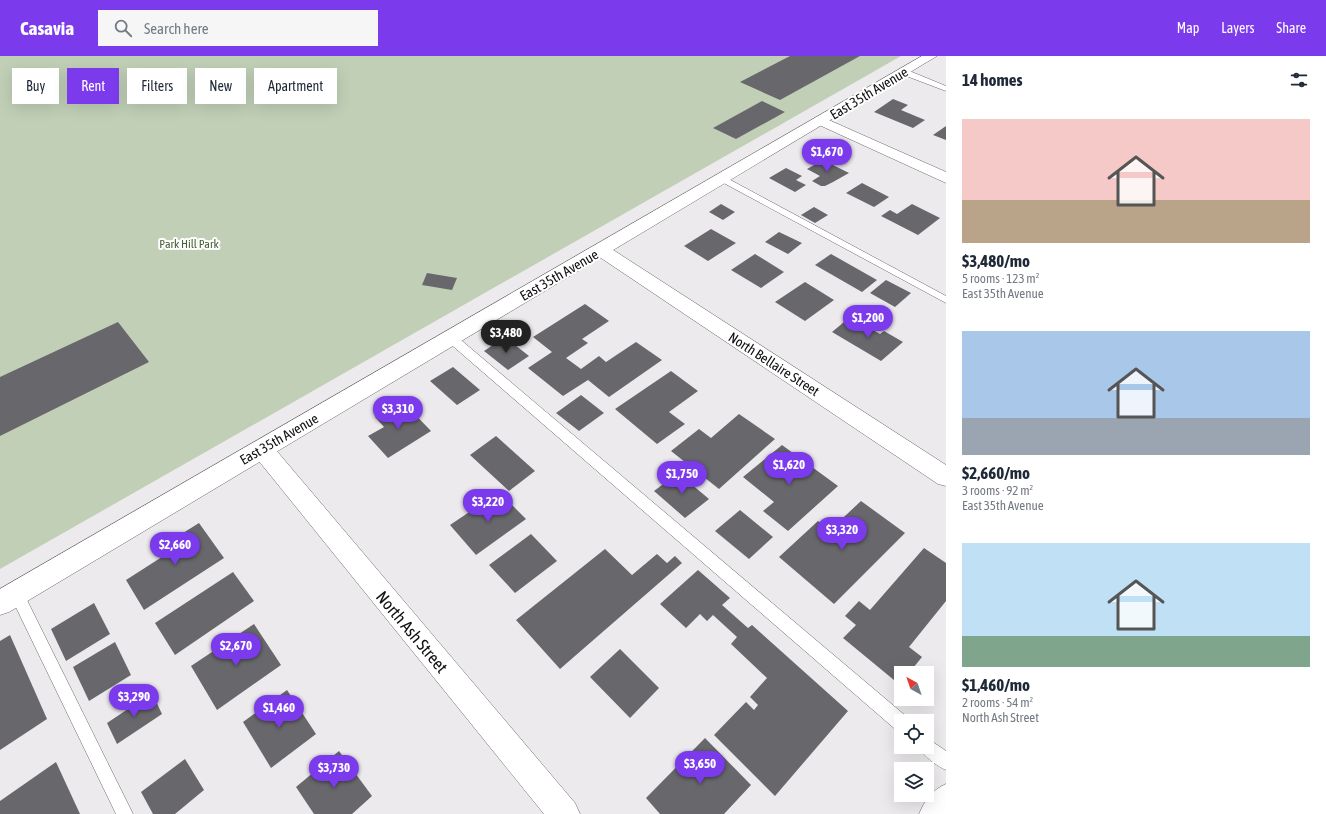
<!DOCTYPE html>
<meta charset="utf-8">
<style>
:root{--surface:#fff;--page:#f6f6f7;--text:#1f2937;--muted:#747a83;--accent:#7c3aed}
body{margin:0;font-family:"Asap Condensed",sans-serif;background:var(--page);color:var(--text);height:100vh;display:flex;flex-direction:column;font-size:15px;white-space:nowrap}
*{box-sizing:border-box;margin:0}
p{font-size:13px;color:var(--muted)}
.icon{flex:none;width:22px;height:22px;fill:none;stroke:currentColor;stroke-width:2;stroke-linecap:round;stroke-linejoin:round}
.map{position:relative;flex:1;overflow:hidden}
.side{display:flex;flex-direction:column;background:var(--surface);width:380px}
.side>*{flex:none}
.guide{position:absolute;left:12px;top:12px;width:380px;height:36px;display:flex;gap:8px}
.needle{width:26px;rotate:320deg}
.controls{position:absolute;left:894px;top:610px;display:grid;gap:8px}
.controls a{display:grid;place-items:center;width:40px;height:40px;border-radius:0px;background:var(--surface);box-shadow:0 4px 16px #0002;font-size:20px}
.price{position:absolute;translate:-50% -34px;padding:0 9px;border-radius:14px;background:var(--accent);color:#fff;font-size:13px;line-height:26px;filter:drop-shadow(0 1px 2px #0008)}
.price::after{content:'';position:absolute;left:50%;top:24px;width:12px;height:9px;margin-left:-6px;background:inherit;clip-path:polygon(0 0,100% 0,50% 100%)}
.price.on{background:#222;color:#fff}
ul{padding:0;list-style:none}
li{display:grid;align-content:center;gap:8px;height:212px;padding:0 16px}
li span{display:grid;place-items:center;height:124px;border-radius:0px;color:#555}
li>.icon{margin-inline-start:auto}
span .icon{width:72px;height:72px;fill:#fffc;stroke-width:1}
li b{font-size:17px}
h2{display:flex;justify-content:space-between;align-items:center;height:48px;padding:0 16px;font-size:17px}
.pill{padding:0 14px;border-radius:0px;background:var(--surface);box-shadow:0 4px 16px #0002;font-size:14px;line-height:36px}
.pill.on{background:var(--accent);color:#fff}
header{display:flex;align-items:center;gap:24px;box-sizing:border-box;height:56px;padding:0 20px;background:var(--accent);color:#fff}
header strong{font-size:19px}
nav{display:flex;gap:22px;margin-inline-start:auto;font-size:14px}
.search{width:280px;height:36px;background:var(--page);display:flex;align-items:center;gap:10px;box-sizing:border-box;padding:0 14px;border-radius:0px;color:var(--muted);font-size:15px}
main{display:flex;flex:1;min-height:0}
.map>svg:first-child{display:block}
.green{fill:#c0cfb6}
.building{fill:#68686c}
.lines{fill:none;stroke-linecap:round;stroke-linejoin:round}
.service-casing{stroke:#6a676b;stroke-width:1}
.minor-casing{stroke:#6a676b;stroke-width:1}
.tertiary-casing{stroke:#6a676b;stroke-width:1}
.service{fill:#fff;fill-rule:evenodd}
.minor{fill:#fff;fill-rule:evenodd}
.tertiary{fill:#fff;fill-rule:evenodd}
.labels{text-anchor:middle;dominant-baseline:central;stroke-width:4;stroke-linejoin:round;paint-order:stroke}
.far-park-label{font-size:12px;fill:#465f34;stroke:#fff}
.street-label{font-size:14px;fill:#100f11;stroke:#fff}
.near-street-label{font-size:17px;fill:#100f11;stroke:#fff}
</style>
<header>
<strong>Casavia</strong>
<div class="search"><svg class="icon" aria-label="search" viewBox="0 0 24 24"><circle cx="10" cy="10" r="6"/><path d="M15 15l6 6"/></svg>Search here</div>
<nav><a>Map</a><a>Layers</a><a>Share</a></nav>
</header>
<main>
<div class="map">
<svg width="946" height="758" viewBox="0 0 946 758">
<rect width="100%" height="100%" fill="#eceaed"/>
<polygon class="green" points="0,0 901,0 0,513"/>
<g class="building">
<polygon points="790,0 860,0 780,44 740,26"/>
<polygon points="893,43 908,49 901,54 925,64 913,72 874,56"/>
<polygon points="762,45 785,56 736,83 713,72"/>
<polygon points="946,70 946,84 933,79"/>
<polygon points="823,104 849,117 833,126 825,130 821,130 812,125 820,120 807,113"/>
<polygon points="786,112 802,120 796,124 806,129 795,136 769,122"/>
<polygon points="862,127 889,141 874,151 846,137"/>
<polygon points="721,148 735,156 723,164 709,156"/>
<polygon points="912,148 940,162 918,179 881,160 890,154 897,158"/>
<polygon points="814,151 828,159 815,167 801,159"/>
<polygon points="711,173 736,187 708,205 684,190"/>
<polygon points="779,176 802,187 788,198 765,186"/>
<polygon points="755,198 784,216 761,232 731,214"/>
<polygon points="831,198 877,224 862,236 815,209"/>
<polygon points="427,217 457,222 452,234 422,229"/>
<polygon points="886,224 911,237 895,251 870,237"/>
<polygon points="805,226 834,244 805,265 775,246"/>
<polygon points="585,248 609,265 582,283 588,287 566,302 581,313 599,300 606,306 636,286 662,304 609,341 588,324 563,340 528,312 552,296 533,281"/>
<polygon points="850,261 880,278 884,275 903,286 881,305 832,276"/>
<polygon points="118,266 149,306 0,380 0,321"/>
<polygon points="505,281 529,300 508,314 484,295"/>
<polygon points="453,311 480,334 457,349 430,325"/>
<polygon points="671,315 698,335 669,356 685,368 657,388 615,353"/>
<polygon points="581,339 604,357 579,375 556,357"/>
<polygon points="402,345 431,375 388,402 368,380 384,371 375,361"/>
<polygon points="739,358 775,383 719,433 671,395 699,373 711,382"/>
<polygon points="496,380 535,415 509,435 470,399"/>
<polygon points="782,389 838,430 788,475 763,455 774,446 743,421"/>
<polygon points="678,417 709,443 685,462 654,435"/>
<polygon points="499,436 526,463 476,499 450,469"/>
<polygon points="861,445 905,477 834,548 779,501 818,465 830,474"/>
<polygon points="740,454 773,481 749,503 715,475"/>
<polygon points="199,467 224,502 144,554 126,524 165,499 159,492"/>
<polygon points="531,478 557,505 515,537 489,509"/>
<polygon points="924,492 946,507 946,545 909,591 922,601 909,617 901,617 900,629 843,582 856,569 845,560 859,545 870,554"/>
<polygon points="605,493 632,519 657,498 667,507 675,500 682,507 560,613 516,564"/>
<polygon points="698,514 730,542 722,549 748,572 752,569 848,655 775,740 714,679 746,646 754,654 758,649 750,641 767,622 731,588 737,581 713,559 707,565 700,558 686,572 660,548"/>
<polygon points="233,516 254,545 175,599 155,567"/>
<polygon points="94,547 110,578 66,605 51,573"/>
<polygon points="254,568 281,609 217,654 191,610"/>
<polygon points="10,579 47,663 0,694 0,585"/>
<polygon points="115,586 131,619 89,645 73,611"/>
<polygon points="620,593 659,632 630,662 590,621"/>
<polygon points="287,634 316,678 271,712 243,666"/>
<polygon points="152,637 162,658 117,688 107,667"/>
<polygon points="705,682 751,729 724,758 660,758 646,742"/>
<polygon points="339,695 372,740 352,758 314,758 296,731"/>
<polygon points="185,703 204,734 175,758 153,758 141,736"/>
<polygon points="56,706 80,758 0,758 0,745"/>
</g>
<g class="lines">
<g class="service-casing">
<g id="service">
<polygon points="901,14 907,14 946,30 946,35 901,18"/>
<polygon points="723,120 946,240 946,247 720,125 720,121"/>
<polygon points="451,278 455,279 907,661 908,665 901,665 901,675 895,673 447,285 446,282"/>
<polygon points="16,531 21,532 133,758 116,758 9,537 11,532"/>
<path d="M 927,682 L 946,695 L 946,714 C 937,710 923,700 919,691 L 927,691 Z"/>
</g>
</g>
<g class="minor-casing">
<g id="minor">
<polygon points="822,61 946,116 946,127 817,68 815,65 817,62"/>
<polygon points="601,188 607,190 946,409 946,430 938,428 595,198 592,194 595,190"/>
<polygon points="262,384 270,387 575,747 580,758 544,758 254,399 251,393 254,387"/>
</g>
</g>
<g class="tertiary-casing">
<g id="tertiary">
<polygon points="922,0 937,0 9,556 0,559 0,533"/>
<path d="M 946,728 L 946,758 L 919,758 C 925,744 932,734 946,728 Z"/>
</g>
</g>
<use href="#service" class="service"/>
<use href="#minor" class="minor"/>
<use href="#tertiary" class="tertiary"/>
</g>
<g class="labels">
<g class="far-park-label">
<text x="189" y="188">Park Hill Park</text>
</g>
<g class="street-label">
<text transform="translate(869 37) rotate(-31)">East 35th Avenue</text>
<text transform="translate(559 219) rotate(-30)">East 35th Avenue</text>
<text transform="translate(774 308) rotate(33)">North Bellaire Street</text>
<text transform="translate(279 383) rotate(-30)">East 35th Avenue</text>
</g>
<g class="near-street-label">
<text transform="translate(412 576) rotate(50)">North Ash Street</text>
</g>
</g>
</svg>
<div class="controls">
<a><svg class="needle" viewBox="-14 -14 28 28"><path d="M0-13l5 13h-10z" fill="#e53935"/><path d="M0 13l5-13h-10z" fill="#747a83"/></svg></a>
<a><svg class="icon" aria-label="locate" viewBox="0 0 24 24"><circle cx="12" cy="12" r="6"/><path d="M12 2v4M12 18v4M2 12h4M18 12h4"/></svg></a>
<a><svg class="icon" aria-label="layers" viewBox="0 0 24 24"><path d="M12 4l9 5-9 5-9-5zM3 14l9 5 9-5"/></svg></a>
</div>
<b class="price" style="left:827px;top:117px">$1,670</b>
<b class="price" style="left:868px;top:283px">$1,200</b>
<b class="price on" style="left:506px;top:298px">$3,480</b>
<b class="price" style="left:398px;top:374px">$3,310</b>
<b class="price" style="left:789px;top:430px">$1,620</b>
<b class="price" style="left:682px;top:439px">$1,750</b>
<b class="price" style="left:488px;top:467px">$3,220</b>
<b class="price" style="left:842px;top:495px">$3,320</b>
<b class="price" style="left:175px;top:510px">$2,660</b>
<b class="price" style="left:236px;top:611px">$2,670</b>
<b class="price" style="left:134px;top:662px">$3,290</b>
<b class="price" style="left:279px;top:673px">$1,460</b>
<b class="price" style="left:700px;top:729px">$3,650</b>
<b class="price" style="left:334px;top:733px">$3,730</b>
<div class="guide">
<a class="pill">Buy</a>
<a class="pill on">Rent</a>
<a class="pill">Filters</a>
<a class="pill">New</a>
<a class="pill">Apartment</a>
</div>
</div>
<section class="side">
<h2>14 homes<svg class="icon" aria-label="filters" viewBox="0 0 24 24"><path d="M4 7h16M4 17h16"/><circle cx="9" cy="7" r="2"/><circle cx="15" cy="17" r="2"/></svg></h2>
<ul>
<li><span style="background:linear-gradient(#f6c9c9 65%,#b9a48a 0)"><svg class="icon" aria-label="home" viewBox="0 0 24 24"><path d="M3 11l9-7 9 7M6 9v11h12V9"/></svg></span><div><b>$3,480/mo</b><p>5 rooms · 123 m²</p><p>East 35th Avenue</p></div></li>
<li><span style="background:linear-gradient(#a9c7e8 70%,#9aa5b1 0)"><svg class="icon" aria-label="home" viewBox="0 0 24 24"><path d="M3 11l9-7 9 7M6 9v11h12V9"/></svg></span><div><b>$2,660/mo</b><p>3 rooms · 92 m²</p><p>East 35th Avenue</p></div></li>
<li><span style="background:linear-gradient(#bfe0f5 75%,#7fa58c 0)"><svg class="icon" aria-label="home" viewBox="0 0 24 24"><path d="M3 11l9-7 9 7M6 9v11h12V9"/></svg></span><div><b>$1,460/mo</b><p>2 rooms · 54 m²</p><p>North Ash Street</p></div></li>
</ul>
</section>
</main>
